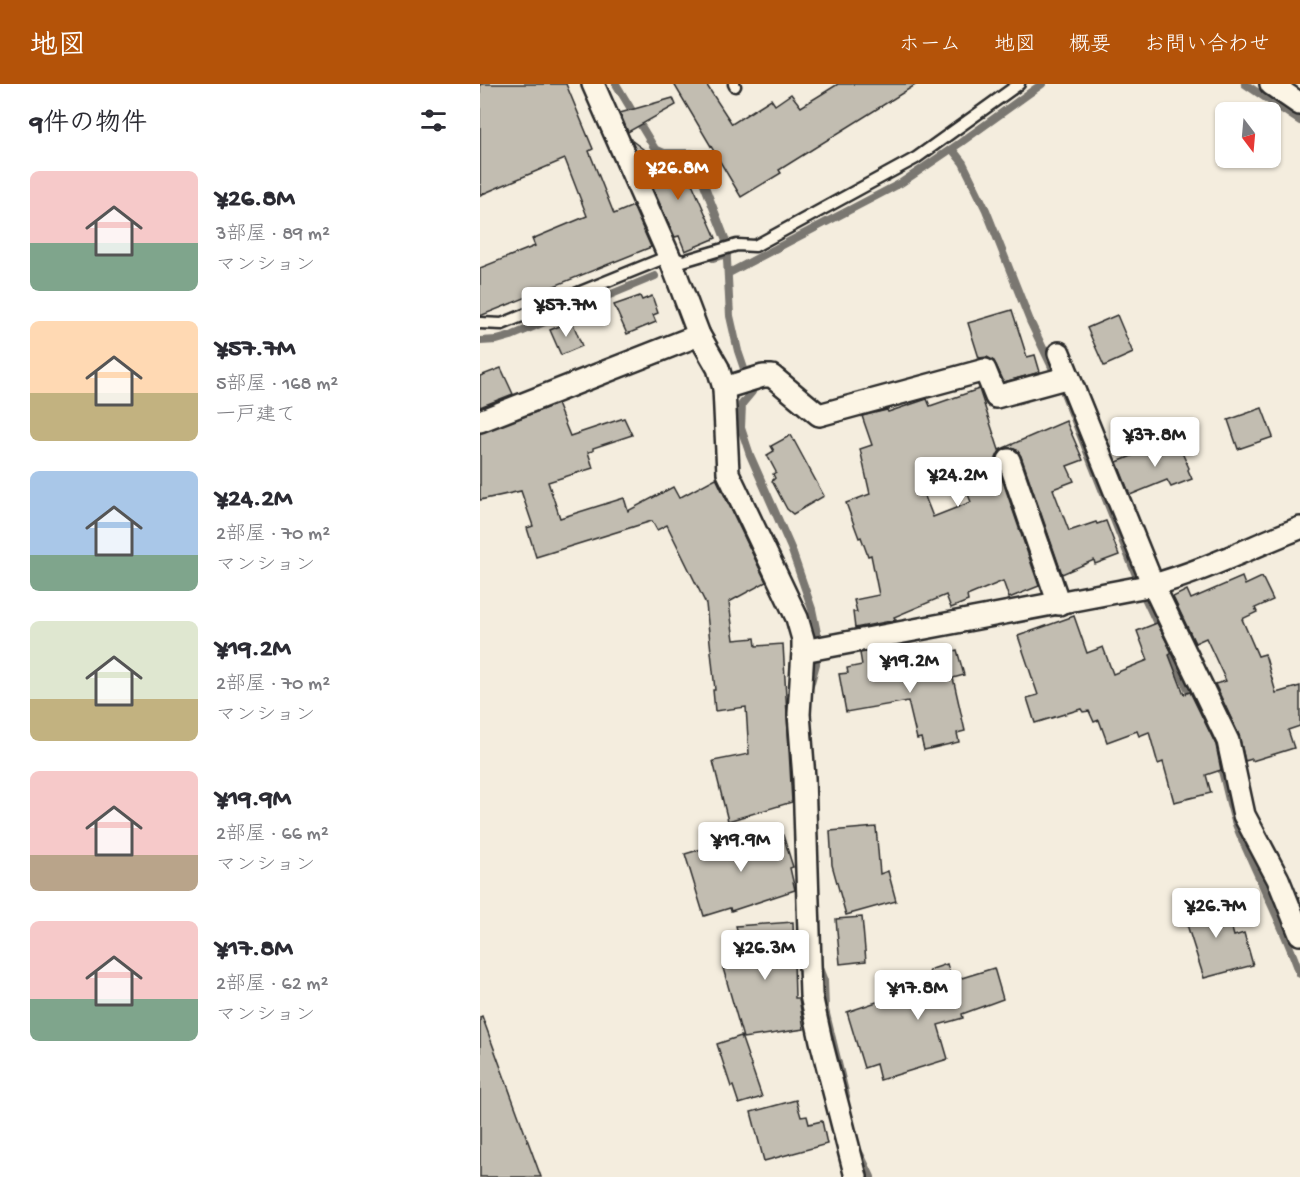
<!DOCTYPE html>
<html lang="ja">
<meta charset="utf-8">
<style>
:root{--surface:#fff;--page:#f7f7f7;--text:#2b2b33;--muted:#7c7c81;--accent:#b45309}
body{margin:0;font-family:"Gochi Hand","Klee One",sans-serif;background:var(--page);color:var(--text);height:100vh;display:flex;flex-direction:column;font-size:22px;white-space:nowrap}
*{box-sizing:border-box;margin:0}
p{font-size:20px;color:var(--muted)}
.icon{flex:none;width:33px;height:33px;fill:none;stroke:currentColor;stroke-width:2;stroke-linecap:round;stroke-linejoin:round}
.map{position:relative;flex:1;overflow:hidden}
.drawer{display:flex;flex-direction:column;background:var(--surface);width:480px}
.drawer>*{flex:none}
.needle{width:39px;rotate:164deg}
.tools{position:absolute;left:735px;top:18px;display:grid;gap:12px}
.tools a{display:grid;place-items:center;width:66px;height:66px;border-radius:9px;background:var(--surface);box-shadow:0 2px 4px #0004;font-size:30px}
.price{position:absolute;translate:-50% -51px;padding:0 14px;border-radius:6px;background:#fff;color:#222;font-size:20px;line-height:39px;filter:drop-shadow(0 2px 3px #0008)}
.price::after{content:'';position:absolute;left:50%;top:36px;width:18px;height:14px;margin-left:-9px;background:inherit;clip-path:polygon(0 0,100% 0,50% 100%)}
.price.active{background:var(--accent);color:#fff}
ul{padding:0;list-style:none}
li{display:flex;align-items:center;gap:18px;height:150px;padding:0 30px}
li span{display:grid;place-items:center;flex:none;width:168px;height:120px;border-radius:9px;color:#555}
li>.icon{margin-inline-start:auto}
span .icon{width:72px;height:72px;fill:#fffc;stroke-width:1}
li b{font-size:26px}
h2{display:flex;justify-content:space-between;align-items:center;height:72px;padding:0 30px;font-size:26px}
header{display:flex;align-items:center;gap:36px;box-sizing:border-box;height:84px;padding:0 30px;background:var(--accent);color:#fff}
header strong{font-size:28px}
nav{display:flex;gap:33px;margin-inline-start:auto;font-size:21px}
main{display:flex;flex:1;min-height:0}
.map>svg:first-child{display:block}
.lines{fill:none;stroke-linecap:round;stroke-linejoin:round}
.stream{stroke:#7a7771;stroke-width:8}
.building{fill:#c2bdb1;stroke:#2b2b2b;stroke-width:1.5;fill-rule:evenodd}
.lane-casing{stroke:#2b2b2b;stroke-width:15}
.street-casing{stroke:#2b2b2b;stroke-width:26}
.lane{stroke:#fcf5e5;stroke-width:10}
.street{stroke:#fcf5e5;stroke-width:21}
</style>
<header>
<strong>地図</strong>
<nav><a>ホーム</a><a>地図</a><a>概要</a><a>お問い合わせ</a></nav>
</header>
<main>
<section class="drawer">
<h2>9件の物件<svg class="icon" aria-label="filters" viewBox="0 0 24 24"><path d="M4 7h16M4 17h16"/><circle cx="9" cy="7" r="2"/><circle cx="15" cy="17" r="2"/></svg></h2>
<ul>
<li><span style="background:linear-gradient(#f6c9c9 60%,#7fa58c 0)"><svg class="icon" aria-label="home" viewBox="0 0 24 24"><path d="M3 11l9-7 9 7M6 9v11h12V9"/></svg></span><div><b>¥26.8M</b><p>3部屋 · 89 m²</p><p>マンション</p></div></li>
<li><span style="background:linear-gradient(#ffd9b3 60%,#c2b280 0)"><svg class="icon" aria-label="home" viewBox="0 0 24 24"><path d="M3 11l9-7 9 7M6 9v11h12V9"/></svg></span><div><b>¥57.7M</b><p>5部屋 · 168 m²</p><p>一戸建て</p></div></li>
<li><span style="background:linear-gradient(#a9c7e8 70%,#7fa58c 0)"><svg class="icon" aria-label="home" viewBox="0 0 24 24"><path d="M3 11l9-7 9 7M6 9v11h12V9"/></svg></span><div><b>¥24.2M</b><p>2部屋 · 70 m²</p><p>マンション</p></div></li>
<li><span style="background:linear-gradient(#dfe7d0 65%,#c2b280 0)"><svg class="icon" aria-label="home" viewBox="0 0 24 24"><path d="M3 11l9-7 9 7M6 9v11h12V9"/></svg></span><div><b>¥19.2M</b><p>2部屋 · 70 m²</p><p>マンション</p></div></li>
<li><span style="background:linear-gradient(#f6c9c9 70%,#b9a48a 0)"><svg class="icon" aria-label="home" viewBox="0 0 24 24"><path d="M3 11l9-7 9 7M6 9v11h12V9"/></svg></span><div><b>¥19.9M</b><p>2部屋 · 66 m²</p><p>マンション</p></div></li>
<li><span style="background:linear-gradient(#f6c9c9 65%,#7fa58c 0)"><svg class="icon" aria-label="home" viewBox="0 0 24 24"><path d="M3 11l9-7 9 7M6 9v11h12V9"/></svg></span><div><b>¥17.8M</b><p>2部屋 · 62 m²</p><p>マンション</p></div></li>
</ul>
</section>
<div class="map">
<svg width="820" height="1093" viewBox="0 0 820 1093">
<rect width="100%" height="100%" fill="#f4edde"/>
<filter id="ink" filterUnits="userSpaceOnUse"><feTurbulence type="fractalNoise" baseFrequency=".0167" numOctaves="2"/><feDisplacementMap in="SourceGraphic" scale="12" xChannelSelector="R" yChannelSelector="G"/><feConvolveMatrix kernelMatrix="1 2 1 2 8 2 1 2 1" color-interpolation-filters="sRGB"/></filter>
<g filter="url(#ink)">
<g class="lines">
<g class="stream">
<polyline points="136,0 175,65 184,69 212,69 246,157 250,232 258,267 272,308 262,320 261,344 270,371 311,464 332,525 338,554 336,580 330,602"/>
<polyline points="765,0 820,37"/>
<polyline points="472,65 483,79 506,126 550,237 582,304 665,514 730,651"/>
<polyline points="233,174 247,170"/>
<polyline points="249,189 421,99 480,59 562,0"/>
<polyline points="0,257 17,256 31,252 175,192"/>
<path d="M 736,668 C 746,694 748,722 759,748 C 779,796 803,841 820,890"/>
<polyline points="339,884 344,897 345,926 366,1012"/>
<polyline points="380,1070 391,1093"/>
</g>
</g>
<g class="building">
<polygon points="0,0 86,0 113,65 109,67 134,130 153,122 171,163 0,232 0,184 55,162 52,155 107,132 85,75 0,111"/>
<polygon points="194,0 226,0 252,40 291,15 295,21 311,10 321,23 358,0 437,0 299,86 301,89 261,113"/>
<polygon points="193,14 196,21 148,48 140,29"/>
<polygon points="151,56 191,86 204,81 236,154 205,167 199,152 195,153"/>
<polygon points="160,212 162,216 172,212 178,229 173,231 176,238 147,250 134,221"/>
<polygon points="532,226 547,273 555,271 560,288 524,298 514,277 507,273 499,274 488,239"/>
<polygon points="637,231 653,269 624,282 607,244"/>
<polygon points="92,237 102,262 81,271 70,246"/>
<polygon points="21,284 33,310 0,323 0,292"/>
<path d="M 499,305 L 519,366 L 586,337 L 603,376 L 587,382 L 594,397 L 573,405 L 589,447 L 616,438 L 617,440 L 626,437 L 639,471 L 615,480 L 614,476 L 582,490 L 541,372 L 537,366 L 525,364 L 519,368 L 516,374 L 517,380 L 559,502 L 529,514 L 523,497 L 487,512 L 488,517 L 471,524 L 466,511 L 414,533 L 416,536 L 375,544 L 373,528 L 377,528 L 374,516 L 399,511 L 391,471 L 388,472 L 381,453 L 379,454 L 366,419 L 390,410 L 380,365 L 392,361 L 382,332 L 407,326 L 408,328 L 447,315 L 450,322 ZM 478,385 L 491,418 L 453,433 L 437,392 Z"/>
<polygon points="77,320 90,352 144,334 152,351 113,364 113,367 108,368 113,384 68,398 80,434 144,414 148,427 193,403 199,414 236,394 286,498 249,518 254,556 275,554 276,562 303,560 312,718 248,737 233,677 269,670 266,623 235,627 233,606 235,606 226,520 187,441 177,446 172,437 56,473 47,444 53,442 41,407 0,416 0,349"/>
<polygon points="782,324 793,353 758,365 748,336"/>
<polygon points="311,351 344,412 313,430 307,425 292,397 295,394 293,390 296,388 287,371 294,367 291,362"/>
<polygon points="697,358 709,384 708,386 712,395 691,403 687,396 650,411 637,378 681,360 682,365"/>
<polygon points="762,493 765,501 782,493 793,516 775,524 777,528 762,535 778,572 785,570 796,609 820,602 820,642 808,646 814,664 772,677 772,675 765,677 759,651 735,600 746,597 726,554 715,559 693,513 707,506 711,515"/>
<polygon points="594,532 607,569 623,563 633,590 668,576 657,547 677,539 692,569 689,571 704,610 710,608 736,661 741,686 726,691 731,709 694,718 683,678 678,680 669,648 659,652 657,647 627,658 619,636 614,638 609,627 603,628 601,625 555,639 547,614 558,611 538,552"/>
<polygon points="409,564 414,595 457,585 454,573 477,566 484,591 473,594 485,647 477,649 479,658 444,666 441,654 437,655 428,617 366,628 359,590 368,589 367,584 382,581 380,569"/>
<polygon points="396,743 400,790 408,787 416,817 366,831 352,781 350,747"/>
<polygon points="303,751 313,783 310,784 315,806 251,827 250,824 224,832 205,770 255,755"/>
<polygon points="743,813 754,852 764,849 773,881 724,894 702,825"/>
<polygon points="382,833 386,877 360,880 356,835"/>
<polygon points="313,838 315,914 319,914 324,945 263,954 243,884 256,880 256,874 264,872 256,842"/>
<polygon points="467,880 472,897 514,884 523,915 482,930 483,934 458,941 468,975 400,996 396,980 384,984 367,928 453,899 449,886"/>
<polygon points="2,932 61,1093 0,1093 0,933"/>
<polygon points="261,952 282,1013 259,1020 253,1002 251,1003 237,960"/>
<polygon points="316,1016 321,1033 327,1032 329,1040 342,1037 347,1060 284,1077 271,1028"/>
</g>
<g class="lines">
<g class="lane-casing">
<g id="lane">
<polyline points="254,0 255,2"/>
<polyline points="0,239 22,240 189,172 203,177 257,161 275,162 436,74 539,0"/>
</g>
</g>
<g class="street-casing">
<g id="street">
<polyline points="113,0 189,172 219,251 238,284 244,304 248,389 317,534 323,555 323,567 319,630 324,694 331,911 341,957 376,1093"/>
<polyline points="791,0 820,20"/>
<polyline points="579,269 673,501 748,657 764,731 798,795 820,850"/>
<polyline points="244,304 283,292 292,292 339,331 505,286 516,313 589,293"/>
<polyline points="0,337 219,251"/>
<polyline points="529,376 579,520"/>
<path d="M 323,567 L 673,501 C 724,487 771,463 820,444"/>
</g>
</g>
<use href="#lane" class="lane"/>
<use href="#street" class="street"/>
</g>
</g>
</svg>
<div class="tools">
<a><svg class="needle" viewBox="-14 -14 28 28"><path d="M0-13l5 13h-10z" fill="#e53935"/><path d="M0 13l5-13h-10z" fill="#7c7c81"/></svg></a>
</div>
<b class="price active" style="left:198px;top:117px">¥26.8M</b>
<b class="price" style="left:86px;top:254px">¥57.7M</b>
<b class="price" style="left:675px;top:384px">¥37.8M</b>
<b class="price" style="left:478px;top:424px">¥24.2M</b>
<b class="price" style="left:430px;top:610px">¥19.2M</b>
<b class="price" style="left:261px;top:789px">¥19.9M</b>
<b class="price" style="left:736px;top:855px">¥26.7M</b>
<b class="price" style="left:285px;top:897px">¥26.3M</b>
<b class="price" style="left:438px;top:937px">¥17.8M</b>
</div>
</main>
